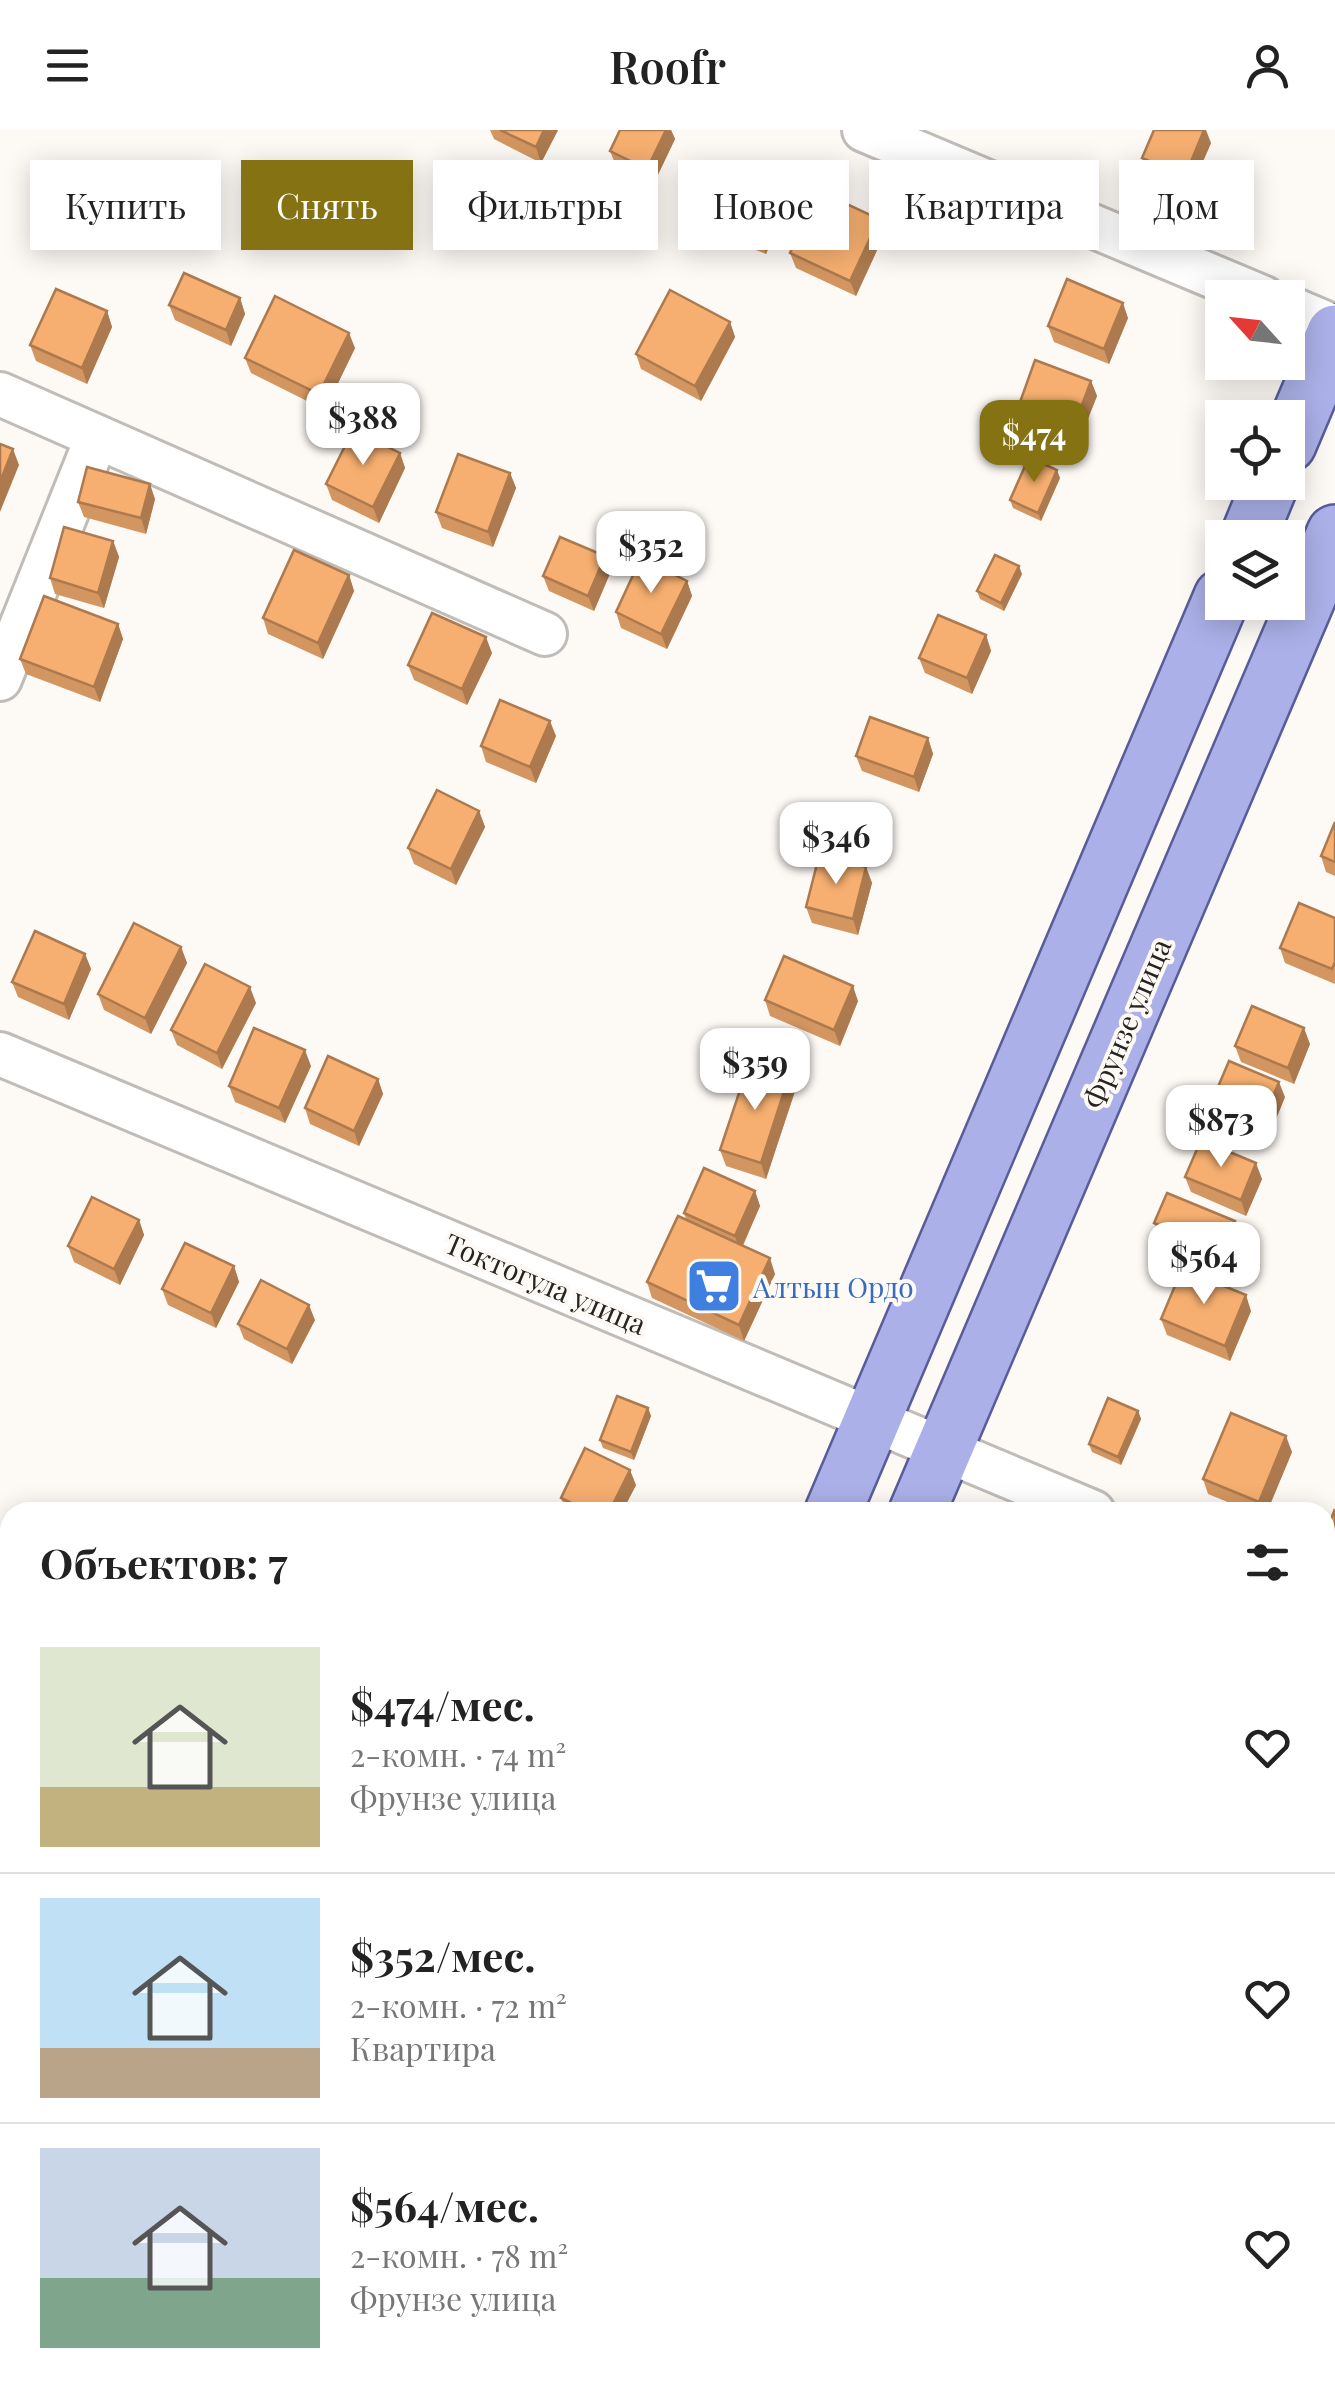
<!DOCTYPE html>
<html lang="ru">
<meta charset="utf-8">
<style>
:root{--surface:#fff;--page:#f2f2f2;--text:#222;--muted:#767676;--line:#e0e0e0;--accent:#847213}
body{margin:0;font-family:"Playfair Display",serif;background:var(--page);color:var(--text);height:100vh;display:flex;flex-direction:column;font-size:38px;white-space:nowrap}
*{box-sizing:border-box;margin:0}
p{font-size:32px;color:var(--muted)}
.icon{flex:none;width:55px;height:55px;fill:none;stroke:currentColor;stroke-width:2;stroke-linecap:round;stroke-linejoin:round}
.map{position:relative;flex:1;overflow:hidden}
.sheet{position:absolute;left:0px;top:1372px;width:1335px;height:892px;display:flex;flex-direction:column;background:var(--surface);border-radius:30px 30px 0 0;box-shadow:0 5px 25px #0003}
.sheet>*{flex:none}
.banner{position:absolute;left:30px;top:30px;width:1275px;height:90px;display:flex;gap:20px}
.needle{width:65px;rotate:297deg}
.controls{position:absolute;left:1205px;top:150px;display:grid;gap:20px}
.controls a{display:grid;place-items:center;width:100px;height:100px;border-radius:0px;background:var(--surface);box-shadow:0 5px 25px #0003;font-size:50px}
.price{position:absolute;translate:-50% -85px;padding:0 22px;border-radius:20px;background:#fff;color:#222;font-size:32px;line-height:65px;filter:drop-shadow(0 2px 5px #0008)}
.price::after{content:'';position:absolute;left:50%;top:60px;width:30px;height:22px;margin-left:-15px;background:inherit;clip-path:polygon(0 0,100% 0,50% 100%)}
.price.active{background:var(--accent);color:#fff}
ul{padding:0;list-style:none}
li{display:flex;align-items:center;gap:30px;height:250px;padding:0 40px}
li+li{border-top:2px solid var(--line)}
li span{display:grid;place-items:center;flex:none;width:280px;height:200px;border-radius:0px;color:#555}
li>.icon{margin-inline-start:auto}
span .icon{width:120px;height:120px;fill:#fffc;stroke-width:1}
li b{font-size:42px}
h2{display:flex;justify-content:space-between;align-items:center;height:120px;padding:0 40px;font-size:42px}
.pill{padding:0 35px;border-radius:0px;background:var(--surface);box-shadow:0 5px 25px #0003;font-size:35px;line-height:90px}
.pill.active{background:var(--accent);color:#fff}
header{display:flex;justify-content:space-between;align-items:center;height:130px;padding:0 40px;background:var(--surface);font-size:45px;font-weight:600}
.map>svg:first-child{display:block}
.lines{fill:none;stroke-linecap:round;stroke-linejoin:round}
.street-casing{stroke:#c0bcb8;stroke-width:48}
.primary-casing{stroke:#585d99;stroke-width:60}
.street{stroke:#fff;stroke-width:42}
.primary{stroke:#abb0e8;stroke-width:55}
.wall{fill:#d49660}
.shaded-wall{fill:#ac7a4e}
.building{fill:#f6af70;stroke:#ac7a4e;stroke-width:2.5}
.labels{text-anchor:middle;dominant-baseline:central;stroke-width:8;stroke-linejoin:round;paint-order:stroke}
.street-label{font-size:28px;fill:#262423;stroke:#fdf9f5}
.shop-label{font-size:28px;fill:#366cbe;stroke:#fdf9f5;text-anchor:start}
</style>
<header><svg class="icon" aria-label="menu" viewBox="0 0 24 24"><path d="M4 6h16M4 12h16M4 18h16"/></svg>Roofr<svg class="icon" aria-label="person" viewBox="0 0 24 24"><circle cx="12" cy="8" r="4"/><path d="M4 21q1-7 8-7t8 7"/></svg></header>
<div class="map">
<svg width="1335" height="2263" viewBox="0 0 1335 2263">
<rect width="100%" height="100%" fill="#fdf9f5"/>
<g class="lines">
<g class="street-casing">
<g id="street">
<polyline points="864,0 1264,168"/>
<polyline points="1288,177 1335,197"/>
<polyline points="0,264 545,504"/>
<polyline points="0,549 97,307"/>
<polyline points="0,924 1093,1382"/>
<polyline points="1325,1480 1335,1484"/>
<polyline points="0,1558 10,1562"/>
<polyline points="1325,2168 1335,2171"/>
<polyline points="0,2218 10,2222"/>
<polyline points="89,2255 108,2263"/>
</g>
</g>
<g class="primary-casing">
<g id="primary">
<polyline points="1288,314 1335,203"/>
<polyline points="1248,408 1271,352"/>
<polyline points="833,1382 1222,467"/>
<polyline points="917,1382 1335,403"/>
<polyline points="459,2263 462,2255"/>
<polyline points="545,2263 548,2255"/>
</g>
</g>
<use href="#street" class="street"/>
<use href="#primary" class="primary"/>
</g>
<g class="wall">
<polygon points="490,0 558,0 541,33 494,9"/>
<polygon points="620,0 671,0 675,9 653,55 616,36 610,21"/>
<polygon points="1211,13 1190,61 1148,43 1142,28"/>
<polygon points="783,82 766,124 720,106 714,91"/>
<polygon points="879,89 884,105 856,166 796,138 790,123"/>
<polygon points="240,168 245,184 231,216 175,190 169,175"/>
<polygon points="107,181 112,197 87,254 36,231 30,215"/>
<polygon points="1128,188 1109,234 1054,212 1048,196"/>
<polygon points="730,192 735,207 701,271 641,239 636,224"/>
<polygon points="355,218 325,280 251,243 245,228"/>
<polygon points="1091,251 1097,266 1079,311 1024,290 1019,275"/>
<polygon points="400,323 405,338 379,393 332,370 326,354"/>
<polygon points="510,343 516,358 493,417 442,398 436,382"/>
<polygon points="1060,348 1041,391 1013,378 1010,370"/>
<polygon points="155,369 146,404 84,387 78,372"/>
<polygon points="113,411 119,427 104,478 55,464 50,448"/>
<polygon points="611,441 594,481 549,461 543,446"/>
<polygon points="1022,444 1004,481 980,469 977,461"/>
<polygon points="349,445 354,461 323,529 268,504 263,488"/>
<polygon points="687,451 692,466 667,519 621,498 616,482"/>
<polygon points="118,494 123,509 100,572 26,544 20,529"/>
<polygon points="986,505 991,521 972,564 925,543 919,528"/>
<polygon points="492,523 467,575 414,550 408,535"/>
<polygon points="556,606 536,653 486,632 481,616"/>
<polygon points="928,608 933,624 919,662 862,641 856,626"/>
<polygon points="479,681 485,697 456,755 414,734 408,718"/>
<polygon points="1335,692 1335,746 1326,742 1321,726"/>
<polygon points="866,737 872,753 858,805 812,793 806,777"/>
<polygon points="1335,788 1335,854 1285,833 1280,818"/>
<polygon points="181,817 187,833 151,904 104,880 98,864"/>
<polygon points="85,824 91,839 69,890 18,867 12,852"/>
<polygon points="765,870 858,871 840,916 770,886"/>
<polygon points="256,873 222,939 177,915 171,900"/>
<polygon points="1310,914 1294,954 1241,932 1235,916"/>
<polygon points="311,936 285,993 235,972 229,956"/>
<polygon points="378,949 383,964 359,1016 310,994 305,978"/>
<polygon points="795,961 766,1049 726,1036 720,1020"/>
<polygon points="1215,964 1285,967 1271,1001 1221,980"/>
<polygon points="1185,1047 1262,1049 1246,1086 1191,1062"/>
<polygon points="755,1061 760,1076 743,1116 775,1144 744,1211 652,1168 647,1152 686,1089 684,1083"/>
<polygon points="139,1090 144,1105 120,1155 74,1132 68,1116"/>
<polygon points="1235,1091 1240,1107 1228,1136 1160,1108 1154,1093"/>
<polygon points="234,1136 239,1152 216,1198 168,1175 162,1159"/>
<polygon points="1251,1181 1230,1231 1167,1205 1161,1189"/>
<polygon points="315,1190 292,1234 244,1209 238,1194"/>
<polygon points="648,1278 651,1286 634,1330 603,1318 600,1310"/>
<polygon points="1138,1281 1141,1289 1121,1335 1092,1322 1089,1314"/>
<polygon points="1292,1322 1267,1382 1252,1382 1208,1364 1203,1349"/>
<polygon points="636,1355 622,1382 566,1382 561,1368"/>
<polygon points="1335,1379 1335,1415 1332,1414 1327,1399"/>
<polygon points="1325,1580 1335,1582 1335,1656 1325,1652"/>
<polygon points="1325,1975 1335,1978 1335,2016 1325,2012"/>
<polygon points="10,2120 10,2154 3,2138"/>
</g>
<g class="shaded-wall">
<polygon points="544,0 558,0 541,33 536,17"/>
<polygon points="666,0 671,0 675,9 653,55 647,39"/>
<polygon points="1204,0 1206,0 1211,13 1190,61 1185,46"/>
<polygon points="777,66 783,82 766,124 760,109"/>
<polygon points="879,89 884,105 856,166 850,151"/>
<polygon points="240,168 245,184 231,216 226,200"/>
<polygon points="1123,173 1128,188 1109,234 1104,219"/>
<polygon points="107,181 112,197 87,254 82,238"/>
<polygon points="730,192 735,207 701,271 695,256"/>
<polygon points="349,203 355,218 325,280 319,264"/>
<polygon points="1091,251 1097,266 1079,311 1074,296"/>
<polygon points="13,319 19,335 0,382 0,352"/>
<polygon points="400,323 405,338 379,393 373,377"/>
<polygon points="1057,340 1060,348 1041,391 1038,383"/>
<polygon points="510,343 516,358 493,417 488,402"/>
<polygon points="150,354 155,369 146,404 141,388"/>
<polygon points="113,411 119,427 104,478 98,463"/>
<polygon points="605,426 611,441 594,481 588,466"/>
<polygon points="1019,436 1022,444 1004,481 1001,473"/>
<polygon points="349,445 354,461 323,529 318,513"/>
<polygon points="687,451 692,466 667,519 661,504"/>
<polygon points="118,494 123,509 100,572 94,557"/>
<polygon points="986,505 991,521 972,564 967,548"/>
<polygon points="486,507 492,523 467,575 462,559"/>
<polygon points="550,591 556,606 536,653 530,637"/>
<polygon points="928,608 933,624 919,662 914,647"/>
<polygon points="479,681 485,697 456,755 451,739"/>
<polygon points="866,737 872,753 858,805 853,789"/>
<polygon points="181,817 187,833 151,904 145,888"/>
<polygon points="85,824 91,839 69,890 64,874"/>
<polygon points="853,856 858,871 840,916 834,900"/>
<polygon points="250,857 256,873 222,939 217,923"/>
<polygon points="1304,898 1310,914 1294,954 1288,938"/>
<polygon points="305,920 311,936 285,993 279,978"/>
<polygon points="789,946 795,961 766,1049 761,1033"/>
<polygon points="378,949 383,964 359,1016 354,1001"/>
<polygon points="1279,952 1285,967 1271,1001 1265,985"/>
<polygon points="1256,1033 1262,1049 1246,1086 1241,1070"/>
<polygon points="755,1061 760,1076 740,1121 735,1106"/>
<polygon points="139,1090 144,1105 120,1155 114,1139"/>
<polygon points="1235,1091 1240,1107 1228,1136 1222,1121"/>
<polygon points="770,1128 775,1144 744,1211 739,1195"/>
<polygon points="234,1136 239,1152 216,1198 211,1183"/>
<polygon points="1246,1165 1251,1181 1230,1231 1225,1216"/>
<polygon points="309,1175 315,1190 292,1234 287,1219"/>
<polygon points="648,1278 651,1286 634,1330 631,1322"/>
<polygon points="1138,1281 1141,1289 1121,1335 1118,1327"/>
<polygon points="1286,1306 1292,1322 1267,1382 1263,1382 1259,1372"/>
<polygon points="630,1340 636,1355 622,1382 609,1382"/>
</g>
<g class="building">
<polygon points="500,0 544,0 536,17"/>
<polygon points="620,0 666,0 647,39 610,21"/>
<polygon points="1154,0 1204,0 1185,46 1142,28"/>
<polygon points="732,48 777,66 760,109 714,91"/>
<polygon points="819,61 879,89 850,151 790,123"/>
<polygon points="184,143 240,168 226,200 169,175"/>
<polygon points="1067,149 1123,173 1104,219 1048,196"/>
<polygon points="56,159 107,181 82,238 30,215"/>
<polygon points="670,160 730,192 695,256 636,224"/>
<polygon points="275,166 349,203 319,264 245,228"/>
<polygon points="1035,230 1091,251 1074,296 1019,275"/>
<polygon points="353,300 400,323 373,377 326,354"/>
<polygon points="0,314 13,319 0,352"/>
<polygon points="458,324 510,343 488,402 436,382"/>
<polygon points="1029,327 1057,340 1038,383 1010,370"/>
<polygon points="87,337 150,354 141,388 78,372"/>
<polygon points="64,397 113,411 98,463 50,448"/>
<polygon points="560,407 605,426 588,466 543,446"/>
<polygon points="294,420 349,445 318,513 263,488"/>
<polygon points="995,425 1019,436 1001,473 977,461"/>
<polygon points="641,428 687,451 661,504 616,482"/>
<polygon points="44,466 118,494 94,557 20,529"/>
<polygon points="432,483 486,507 462,559 408,535"/>
<polygon points="938,485 986,505 967,548 919,528"/>
<polygon points="500,570 550,591 530,637 481,616"/>
<polygon points="870,587 928,608 914,647 856,626"/>
<polygon points="437,660 479,681 451,739 408,718"/>
<polygon points="1335,692 1335,732 1321,726"/>
<polygon points="819,726 866,737 853,789 806,777"/>
<polygon points="1299,773 1335,788 1335,832 1332,839 1280,818"/>
<polygon points="134,793 181,817 145,888 98,864"/>
<polygon points="35,801 85,824 64,874 12,852"/>
<polygon points="784,826 853,856 834,900 765,870"/>
<polygon points="205,834 250,857 217,923 171,900"/>
<polygon points="1252,876 1304,898 1288,938 1235,916"/>
<polygon points="254,898 305,920 279,978 229,956"/>
<polygon points="328,926 378,949 354,1001 305,978"/>
<polygon points="1229,931 1279,952 1265,985 1215,964"/>
<polygon points="749,933 789,946 761,1033 720,1020"/>
<polygon points="1201,1010 1256,1033 1241,1070 1185,1047"/>
<polygon points="704,1038 755,1061 735,1106 684,1083"/>
<polygon points="1167,1063 1235,1091 1222,1121 1154,1093"/>
<polygon points="92,1067 139,1090 114,1139 68,1116"/>
<polygon points="678,1086 770,1128 739,1195 647,1152"/>
<polygon points="185,1113 234,1136 211,1183 162,1159"/>
<polygon points="1182,1139 1246,1165 1225,1216 1161,1189"/>
<polygon points="261,1150 309,1175 287,1219 238,1194"/>
<polygon points="617,1266 648,1278 631,1322 600,1310"/>
<polygon points="1108,1268 1138,1281 1118,1327 1089,1314"/>
<polygon points="1231,1283 1286,1306 1259,1372 1203,1349"/>
<polygon points="585,1318 630,1340 609,1382 590,1382 561,1368"/>
<polygon points="1335,1379 1335,1402 1327,1399"/>
<polygon points="1326,1578 1335,1582 1335,1643 1325,1639"/>
<polygon points="1325,1975 1335,1978 1335,2009 1325,2005"/>
<polygon points="10,2120 10,2140 3,2138"/>
</g>
<defs>
<g id="supermarket-square" transform="scale(2.875)"><rect x="-9" y="-9" width="18" height="18" rx="4" fill="#3f7fe0" stroke="#fdf9f5"/><path d="M-6-5.5h2.5l.6 2H6L4.5 2H-2.5L-4.4-4H-6ZM-1.5 3.2a1.3 1.3 0 1 0 .1 0ZM3 3.2a1.3 1.3 0 1 0 .1 0Z" fill="#fff"/></g>
</defs>
<g fill-rule="evenodd">
<use href="#supermarket-square" x="714" y="1156"/>
</g>
<g class="labels">
<g class="street-label">
<text transform="translate(1126 893) rotate(-67)">Фрунзе улица</text>
<text transform="translate(546 1153) rotate(23)">Токтогула улица</text>
</g>
<g class="shop-label">
<text x="753" y="1156">Алтын Ордо</text>
</g>
</g>
</svg>
<div class="controls">
<a><svg class="needle" viewBox="-14 -14 28 28"><path d="M0-13l5 13h-10z" fill="#e53935"/><path d="M0 13l5-13h-10z" fill="#767676"/></svg></a>
<a><svg class="icon" aria-label="locate" viewBox="0 0 24 24"><circle cx="12" cy="12" r="6"/><path d="M12 2v4M12 18v4M2 12h4M18 12h4"/></svg></a>
<a><svg class="icon" aria-label="layers" viewBox="0 0 24 24"><path d="M12 4l9 5-9 5-9-5zM3 14l9 5 9-5"/></svg></a>
</div>
<b class="price" style="left:363px;top:338px">$388</b>
<b class="price active" style="left:1034px;top:355px">$474</b>
<b class="price" style="left:651px;top:466px">$352</b>
<b class="price" style="left:836px;top:757px">$346</b>
<b class="price" style="left:755px;top:983px">$359</b>
<b class="price" style="left:1221px;top:1040px">$873</b>
<b class="price" style="left:1204px;top:1177px">$564</b>
<div class="banner">
<a class="pill">Купить</a>
<a class="pill active">Снять</a>
<a class="pill">Фильтры</a>
<a class="pill">Новое</a>
<a class="pill">Квартира</a>
<a class="pill">Дом</a>
</div>
<section class="sheet">
<h2>Объектов: 7<svg class="icon" aria-label="filters" viewBox="0 0 24 24"><path d="M4 7h16M4 17h16"/><circle cx="9" cy="7" r="2"/><circle cx="15" cy="17" r="2"/></svg></h2>
<ul>
<li><span style="background:linear-gradient(#dfe7d0 70%,#c2b280 0)"><svg class="icon" aria-label="home" viewBox="0 0 24 24"><path d="M3 11l9-7 9 7M6 9v11h12V9"/></svg></span><div><b>$474/мес.</b><p>2-комн. · 74 m²</p><p>Фрунзе улица</p></div><svg class="icon" aria-label="heart" viewBox="0 0 24 24"><path d="M12 20l-8-8c-3-5 5-10 8-4 3-6 11-1 8 4z"/></svg></li>
<li><span style="background:linear-gradient(#bfe0f5 75%,#b9a48a 0)"><svg class="icon" aria-label="home" viewBox="0 0 24 24"><path d="M3 11l9-7 9 7M6 9v11h12V9"/></svg></span><div><b>$352/мес.</b><p>2-комн. · 72 m²</p><p>Квартира</p></div><svg class="icon" aria-label="heart" viewBox="0 0 24 24"><path d="M12 20l-8-8c-3-5 5-10 8-4 3-6 11-1 8 4z"/></svg></li>
<li><span style="background:linear-gradient(#c9d6e8 65%,#7fa58c 0)"><svg class="icon" aria-label="home" viewBox="0 0 24 24"><path d="M3 11l9-7 9 7M6 9v11h12V9"/></svg></span><div><b>$564/мес.</b><p>2-комн. · 78 m²</p><p>Фрунзе улица</p></div><svg class="icon" aria-label="heart" viewBox="0 0 24 24"><path d="M12 20l-8-8c-3-5 5-10 8-4 3-6 11-1 8 4z"/></svg></li>
</ul>
</section>
</div>
